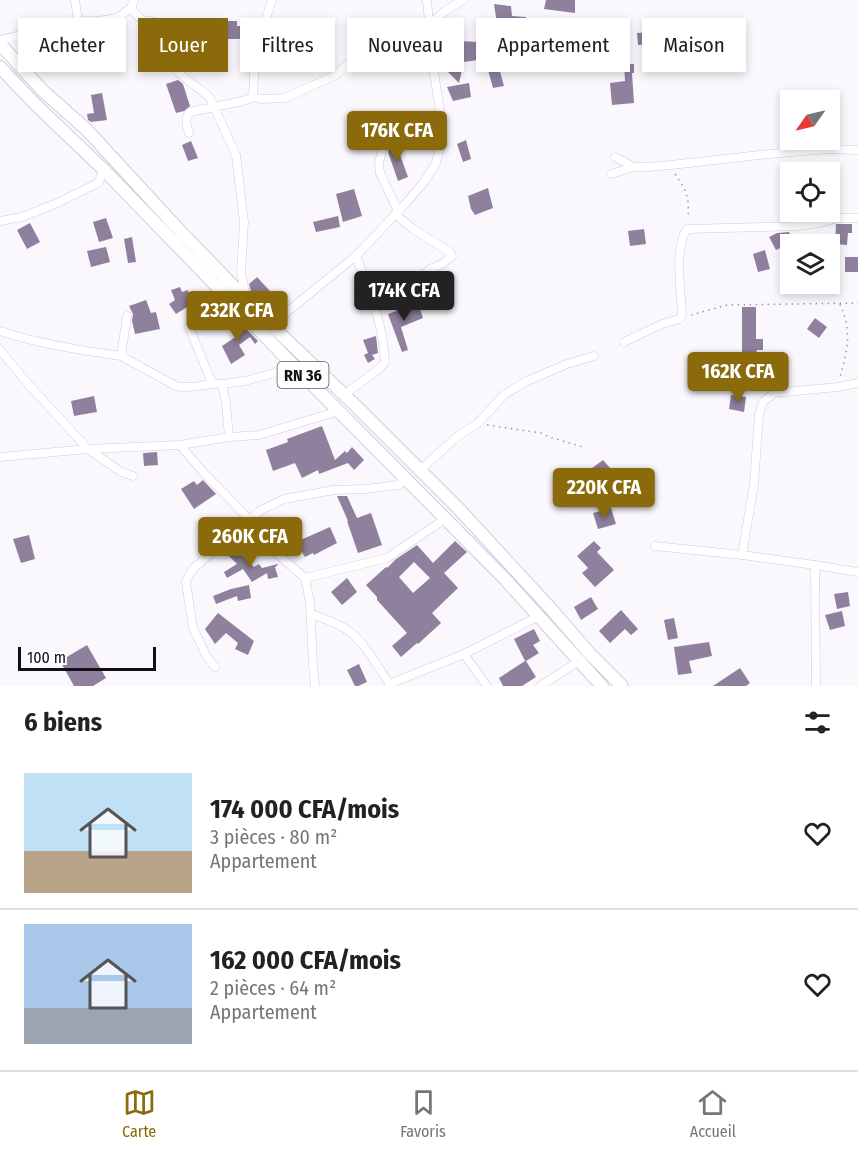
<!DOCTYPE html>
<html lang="fr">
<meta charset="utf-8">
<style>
:root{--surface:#fff;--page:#f6f6f6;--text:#222;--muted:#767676;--line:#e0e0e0;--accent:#8a6a0a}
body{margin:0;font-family:"Fira Sans Condensed",sans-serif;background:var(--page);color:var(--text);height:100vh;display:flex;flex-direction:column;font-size:22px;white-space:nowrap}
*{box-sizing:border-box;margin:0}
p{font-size:20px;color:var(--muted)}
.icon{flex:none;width:33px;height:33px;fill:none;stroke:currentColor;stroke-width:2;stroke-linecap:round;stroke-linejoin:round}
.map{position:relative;height:686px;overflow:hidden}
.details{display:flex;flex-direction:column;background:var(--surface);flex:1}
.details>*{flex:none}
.top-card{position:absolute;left:18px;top:18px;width:822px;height:54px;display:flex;gap:12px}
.needle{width:39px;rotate:236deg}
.controls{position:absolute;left:780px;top:90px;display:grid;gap:12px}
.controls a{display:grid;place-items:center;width:60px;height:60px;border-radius:0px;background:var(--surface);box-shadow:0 3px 9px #0003;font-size:30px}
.scale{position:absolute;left:18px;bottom:15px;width:138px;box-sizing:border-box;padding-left:6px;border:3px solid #130f17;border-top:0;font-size:16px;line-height:21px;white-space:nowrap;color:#130f17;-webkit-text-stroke:4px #fff;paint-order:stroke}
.price{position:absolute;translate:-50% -51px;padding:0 14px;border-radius:6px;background:var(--accent);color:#fff;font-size:20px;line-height:39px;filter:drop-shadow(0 2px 3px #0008)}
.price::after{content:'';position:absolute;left:50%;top:36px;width:18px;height:14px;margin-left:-9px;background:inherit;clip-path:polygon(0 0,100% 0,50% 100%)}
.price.selected{background:#222;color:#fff}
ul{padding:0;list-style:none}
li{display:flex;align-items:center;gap:18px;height:150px;padding:0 24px}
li+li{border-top:2px solid var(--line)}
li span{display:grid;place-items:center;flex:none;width:168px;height:120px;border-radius:0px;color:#555}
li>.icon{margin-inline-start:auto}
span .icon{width:72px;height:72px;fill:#fffc;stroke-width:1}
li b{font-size:26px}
h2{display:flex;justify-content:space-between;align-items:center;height:72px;padding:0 24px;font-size:26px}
.chip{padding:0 21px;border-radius:0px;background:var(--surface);box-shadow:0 3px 9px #0003;font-size:21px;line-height:54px}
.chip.selected{background:var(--accent);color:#fff}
.tab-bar{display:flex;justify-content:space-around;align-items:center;height:84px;border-top:2px solid var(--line);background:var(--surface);font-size:16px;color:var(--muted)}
.tab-bar a{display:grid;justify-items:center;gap:3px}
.tab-bar .selected{color:var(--accent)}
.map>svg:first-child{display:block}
.building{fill:#8f819e;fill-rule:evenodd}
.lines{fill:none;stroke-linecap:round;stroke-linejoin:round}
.street-casing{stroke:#d4c9e1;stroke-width:9}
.primary-casing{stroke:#d4c9e1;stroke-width:14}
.path{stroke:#9a979e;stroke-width:1.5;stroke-dasharray:1.5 4.5;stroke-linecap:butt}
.street{stroke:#fff;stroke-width:8}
.primary{stroke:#fff;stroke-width:12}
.labels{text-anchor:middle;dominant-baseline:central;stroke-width:4.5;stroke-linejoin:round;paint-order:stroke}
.shield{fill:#fff;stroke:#5a575d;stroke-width:1.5}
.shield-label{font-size:16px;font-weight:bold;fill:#130f17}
</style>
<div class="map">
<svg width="858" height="686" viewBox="0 0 858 686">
<rect width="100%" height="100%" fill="#faf8fd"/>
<g class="building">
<polygon points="546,0 575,0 575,13 544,9"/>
<polygon points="494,4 511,6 512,16 526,17 527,22 538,24 538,45 526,45 526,52 509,51 506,32 491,35 488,25 497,24"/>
<polygon points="228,21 237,21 237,26 241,26 241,39 228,39"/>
<polygon points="653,32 654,44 638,45 637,33"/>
<polygon points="460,36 460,41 478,42 477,49 493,46 504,86 493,88 485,59 464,62 459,83 447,71 449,55 446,40"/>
<polygon points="188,49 200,66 195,70 193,68 189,71 184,63 188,60 182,52"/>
<polygon points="624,64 634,64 634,73 632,73 634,103 612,105 610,83 625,81"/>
<polygon points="178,80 183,84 190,106 184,111 176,113 166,84"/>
<polygon points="469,83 471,97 453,101 447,87"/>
<polygon points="102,93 107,120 91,122 88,120 87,114 94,113 91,95"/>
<polygon points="466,140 471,159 463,162 457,144"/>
<polygon points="191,141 198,158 188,161 182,145"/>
<polygon points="395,141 408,177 398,181 388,152 392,143"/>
<polygon points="488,188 493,208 475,215 471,209 468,196"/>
<polygon points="354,189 362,216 343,222 336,194"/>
<polygon points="338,216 340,227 316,232 313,222"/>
<polygon points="106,218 113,238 99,242 93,222"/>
<polygon points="30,223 40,242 27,249 17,230"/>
<polygon points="836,224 852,224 852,233 848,233 847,245 835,244"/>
<polygon points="644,229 646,244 630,246 628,231"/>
<polygon points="789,232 793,242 776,250 769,237 777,233"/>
<polygon points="132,237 136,262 128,263 124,239"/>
<polygon points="106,247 110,262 91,267 87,251"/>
<polygon points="765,250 770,269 758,272 753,254"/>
<rect x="845" y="257" width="13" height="15"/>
<polygon points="257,277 283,305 272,314 251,291 249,284"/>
<polygon points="180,287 182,292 188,290 192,304 176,314 169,304 175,300 171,290"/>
<polygon points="146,300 151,313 156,312 160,329 135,334 132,321 133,314 129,306"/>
<polygon points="418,303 423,318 401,327 408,350 402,352 388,314"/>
<polygon points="742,307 756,307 756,339 763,339 763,350 757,350 753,377 727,373 729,356 742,357"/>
<polygon points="231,313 258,341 255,344 250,337 239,345 245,355 231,364 222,346 240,334 233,327 237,323 229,315"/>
<polygon points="815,318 827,327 819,338 807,329"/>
<polygon points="376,336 378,353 372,355 375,359 368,363 364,355 368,353 363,340"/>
<polygon points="731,395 746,397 744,412 729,409"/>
<polygon points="94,396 97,412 74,416 71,401"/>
<polygon points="322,426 335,460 345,451 347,453 352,447 364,460 354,470 348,463 319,474 318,470 302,478 295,463 273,471 266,450 288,442 287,439"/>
<polygon points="157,452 158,465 144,466 143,453"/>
<polygon points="603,460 611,469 596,479 588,471"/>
<polygon points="203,480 216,494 194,509 181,489 194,481 197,485"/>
<polygon points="337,496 347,496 357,518 371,513 382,545 358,553 347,521 348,521"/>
<polygon points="611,508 616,524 598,529 593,513"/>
<polygon points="330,527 337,543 314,555 313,553 305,557 296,542"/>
<polygon points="29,535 35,559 21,563 13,539"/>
<path d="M 455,541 L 467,552 L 444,573 L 458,588 L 432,613 L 441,623 L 418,644 L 417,643 L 401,657 L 392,646 L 407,633 L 377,600 L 377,597 L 366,585 L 386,567 L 387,568 L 396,559 L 417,545 L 433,563 ZM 414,562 L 430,578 L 413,593 L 399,577 Z"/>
<polygon points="594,541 601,548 597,552 614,570 595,587 582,573 588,568 577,556"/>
<polygon points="235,549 254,567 259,564 262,568 278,564 278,565 275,567 278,577 268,579 267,573 252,582 243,569 227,578 224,572 237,564 229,556"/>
<polygon points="347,578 357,592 342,605 331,592"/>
<polygon points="249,585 251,598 238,601 237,596 216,604 213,596 231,589"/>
<polygon points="848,592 850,606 837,609 834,594"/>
<polygon points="591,597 598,609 581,620 574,607"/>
<polygon points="621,610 638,629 631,635 625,629 610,643 599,631"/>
<polygon points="842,611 845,626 830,630 825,615"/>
<polygon points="218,613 254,641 248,655 235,649 238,643 226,633 215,644 205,629"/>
<polygon points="674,618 678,638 668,640 664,620"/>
<polygon points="534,629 540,641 533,645 539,653 526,661 536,677 522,686 503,686 499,678 525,661 514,639"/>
<polygon points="709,642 712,656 689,661 692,673 678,675 674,647"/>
<polygon points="87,645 106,678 93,686 74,686 60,661"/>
<polygon points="359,664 367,682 358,686 355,686 347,670"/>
<polygon points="740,668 750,683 746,686 713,686"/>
</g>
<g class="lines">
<g class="street-casing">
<g id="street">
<polyline points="75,0 78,21"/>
<path d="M 131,8 C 135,12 139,19 144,21 C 150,22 151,19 156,23 C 162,38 165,54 174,67 C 183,80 199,87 210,98 L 236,155 L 244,222 L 241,272 L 246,298"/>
<polyline points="0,40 78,21 98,21 117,18 131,8 134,0"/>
<polyline points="253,97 261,99 285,98 336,75 351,61 360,46 379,32 409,25 430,24 445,11 463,0"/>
<path d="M 189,133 C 187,126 184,118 190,112 L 243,101 L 253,97 L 255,53 L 272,0"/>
<polyline points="615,157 634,167"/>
<polyline points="611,174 634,167 648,167 671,165 769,154 828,149 858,150"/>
<polyline points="398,211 380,173 379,164 382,150 387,140 391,135 398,131 441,117"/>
<polyline points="0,221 22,217 55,204 98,183 104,170"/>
<polyline points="376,308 394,299 430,269 442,264 452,256 450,252 413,229 395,214"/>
<path d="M 127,316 L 121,356 L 176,386 C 196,390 205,382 222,384"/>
<polyline points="271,325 356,256 407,202 424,182 436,163 439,151 441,117 434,73 427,0"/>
<polyline points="189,327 212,383"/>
<path d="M 0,331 C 39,344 80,350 121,356"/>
<path d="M 624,342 L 662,324 L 679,319 L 682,315 C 681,293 674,246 687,229 L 796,226 L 819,223 L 837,218 L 858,218"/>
<polyline points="0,350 29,385 88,449 121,472 133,476"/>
<path d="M 344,395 L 380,368 L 385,362 C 383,323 370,291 356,256"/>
<polyline points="229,437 226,403 222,384 245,381 278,372 291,363"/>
<polyline points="180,445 203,472 250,520 266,544 305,578 310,602 313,665 315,686"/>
<polyline points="0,457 88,449 180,445 229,437 259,435 339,411"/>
<polyline points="420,470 459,435 477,424 505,394 527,381 567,364 594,356"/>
<polyline points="655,546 742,555 815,565 858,572"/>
<polyline points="742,555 754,484 759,414 763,402 774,393 838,387 858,383"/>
<polyline points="815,565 816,686"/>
<polyline points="305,578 387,558 445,519"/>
<path d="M 311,614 C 324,619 339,623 350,632 C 366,644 379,669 391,686"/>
<polyline points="464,654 487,686"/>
<polyline points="215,667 207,657 193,628 186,582 189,575 194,568 261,510 284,499 334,490 366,489 398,485 406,479"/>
<polyline points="389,684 464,654 539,616"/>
<polyline points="540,686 579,661"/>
</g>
</g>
<g class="primary-casing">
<g id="primary">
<polyline points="0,44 43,91 86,129 180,231 271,325 356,406 459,509 552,610 590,654 622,686"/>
<polyline points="0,67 34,103 104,170 291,363 503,577 602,686"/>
</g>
</g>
<g class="path">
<path d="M 675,174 C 688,193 689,197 688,219"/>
<path d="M 840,304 C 852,332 848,348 840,377"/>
<polyline points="691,315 727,305 858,303"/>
<polyline points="487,425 541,433 549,437 583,447"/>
</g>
<use href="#street" class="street"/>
<use href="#primary" class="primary"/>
</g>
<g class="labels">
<rect class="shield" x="277.5" y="362" width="51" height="26" rx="4.5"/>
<g class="shield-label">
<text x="303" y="375">RN 36</text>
</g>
</g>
</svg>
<div class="controls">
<a><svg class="needle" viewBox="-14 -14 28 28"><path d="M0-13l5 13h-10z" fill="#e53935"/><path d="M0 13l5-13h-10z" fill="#767676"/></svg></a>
<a><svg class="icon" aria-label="locate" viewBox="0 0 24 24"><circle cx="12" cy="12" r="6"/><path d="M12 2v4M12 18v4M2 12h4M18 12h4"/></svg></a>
<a><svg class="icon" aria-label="layers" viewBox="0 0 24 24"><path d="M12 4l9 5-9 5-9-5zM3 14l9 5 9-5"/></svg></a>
</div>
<div class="scale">100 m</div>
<b class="price" style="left:397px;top:162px">176K CFA</b>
<b class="price selected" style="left:404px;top:322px">174K CFA</b>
<b class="price" style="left:237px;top:342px">232K CFA</b>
<b class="price" style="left:738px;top:403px">162K CFA</b>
<b class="price" style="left:604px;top:519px">220K CFA</b>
<b class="price" style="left:250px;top:568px">260K CFA</b>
<div class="top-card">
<a class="chip">Acheter</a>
<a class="chip selected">Louer</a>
<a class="chip">Filtres</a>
<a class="chip">Nouveau</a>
<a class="chip">Appartement</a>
<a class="chip">Maison</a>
</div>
</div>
<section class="details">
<h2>6 biens<svg class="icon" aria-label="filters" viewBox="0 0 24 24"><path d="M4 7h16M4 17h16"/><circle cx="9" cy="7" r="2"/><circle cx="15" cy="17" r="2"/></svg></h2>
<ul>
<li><span style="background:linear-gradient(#bfe0f5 65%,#b9a48a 0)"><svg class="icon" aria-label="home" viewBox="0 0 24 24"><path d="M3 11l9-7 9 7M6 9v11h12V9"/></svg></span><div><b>174 000 CFA/mois</b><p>3 pièces · 80 m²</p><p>Appartement</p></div><svg class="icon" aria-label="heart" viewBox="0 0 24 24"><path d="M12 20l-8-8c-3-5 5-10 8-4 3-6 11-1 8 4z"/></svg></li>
<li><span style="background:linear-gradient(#a9c7e8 70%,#9aa5b1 0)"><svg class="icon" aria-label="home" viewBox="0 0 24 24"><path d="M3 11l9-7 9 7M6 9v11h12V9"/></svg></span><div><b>162 000 CFA/mois</b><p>2 pièces · 64 m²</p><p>Appartement</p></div><svg class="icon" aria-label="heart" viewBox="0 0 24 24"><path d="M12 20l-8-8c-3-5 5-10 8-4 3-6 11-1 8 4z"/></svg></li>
</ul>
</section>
<nav class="tab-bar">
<a class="selected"><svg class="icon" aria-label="map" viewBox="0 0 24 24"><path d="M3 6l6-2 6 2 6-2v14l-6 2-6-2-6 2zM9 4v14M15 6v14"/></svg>Carte</a>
<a><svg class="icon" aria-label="saved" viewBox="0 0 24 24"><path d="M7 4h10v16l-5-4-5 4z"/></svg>Favoris</a>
<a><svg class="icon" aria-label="home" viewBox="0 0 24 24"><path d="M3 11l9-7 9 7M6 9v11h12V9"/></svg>Accueil</a>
</nav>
